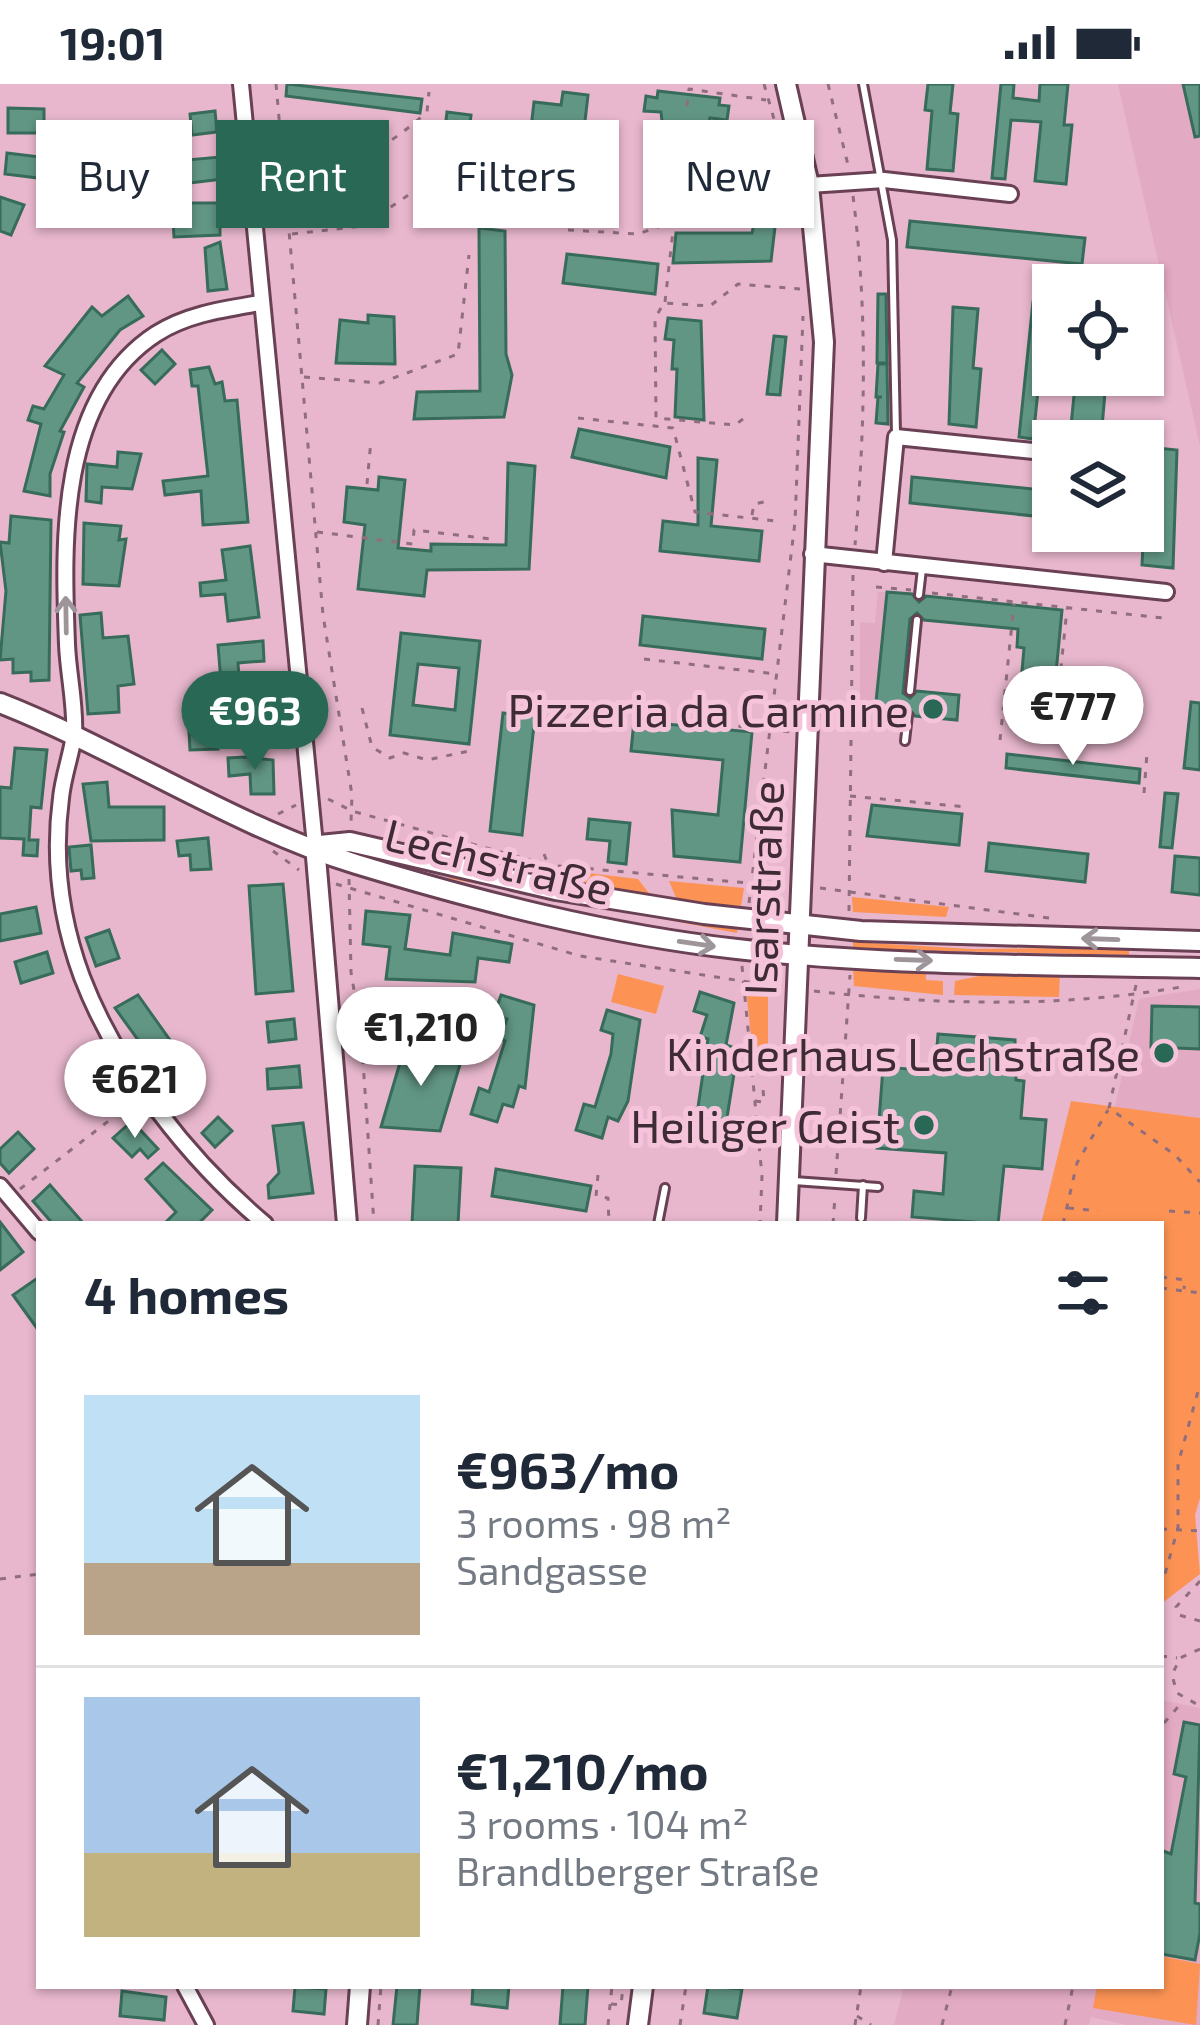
<!DOCTYPE html>
<meta charset="utf-8">
<style>
:root{--surface:#fff;--page:#f2f2f3;--text:#1f2937;--muted:#747a83;--line:#e0e1e3;--accent:#296854}
body{margin:0;font-family:"Exo 2",sans-serif;background:var(--page);color:var(--text);height:100vh;display:flex;flex-direction:column;font-size:45px;white-space:nowrap}
*{box-sizing:border-box;margin:0}
p{font-size:39px;color:var(--muted)}
.icon{flex:none;width:66px;height:66px;fill:none;stroke:currentColor;stroke-width:2;stroke-linecap:round;stroke-linejoin:round}
.map{position:relative;flex:1;overflow:hidden}
.details{position:absolute;left:36px;top:1137px;width:1128px;height:768px;display:flex;flex-direction:column;background:var(--surface);border-radius:0px;box-shadow:0 3px 9px #0004}
.details>*{flex:none}
.banner{position:absolute;left:36px;top:36px;width:1128px;height:108px;display:flex;gap:24px}
.controls{position:absolute;left:1032px;top:180px;display:grid;gap:24px}
.controls a{display:grid;place-items:center;width:132px;height:132px;border-radius:0px;background:var(--surface);box-shadow:0 3px 9px #0004;font-size:60px}
.price{position:absolute;translate:-50% -102px;padding:0 27px;border-radius:42px;background:#fff;color:#222;font-size:39px;line-height:78px;filter:drop-shadow(0 3px 6px #0008)}
.price::after{content:'';position:absolute;left:50%;top:72px;width:36px;height:27px;margin-left:-18px;background:inherit;clip-path:polygon(0 0,100% 0,50% 100%)}
.price.active{background:var(--accent);color:#fff}
ul{padding:0;list-style:none}
li{display:flex;align-items:center;gap:36px;height:300px;padding:0 48px}
li+li{border-top:3px solid var(--line)}
li span{display:grid;place-items:center;flex:none;width:336px;height:240px;border-radius:0px;color:#555}
li>.icon{margin-inline-start:auto}
span .icon{width:144px;height:144px;fill:#fffc;stroke-width:1}
li b{font-size:51px}
h2{display:flex;justify-content:space-between;align-items:center;height:144px;padding:0 48px;font-size:51px}
.tag{padding:0 42px;border-radius:0px;background:var(--surface);box-shadow:0 3px 9px #0004;font-size:42px;line-height:108px}
.tag.active{background:var(--accent);color:#fff}
.status{display:flex;justify-content:space-between;align-items:center;height:84px;padding:0 60px;background:var(--surface);direction:ltr}
.status svg{height:33px;fill:currentColor}
.map>svg:first-child{display:block}
.built{fill:#e2aac3}
.green{fill:#fc9354}
.building{fill:#629684;stroke:#376b5a;stroke-width:3;fill-rule:evenodd}
.lines{fill:none;stroke-linecap:round;stroke-linejoin:round}
.lane-casing{stroke:#694054;stroke-width:12}
.street-casing{stroke:#694054;stroke-width:20}
.secondary-casing{stroke:#694054;stroke-width:24}
.path{stroke:#906e7e;stroke-width:3;stroke-dasharray:6 9;stroke-linecap:butt}
.lane{stroke:#fff;stroke-width:6}
.street{stroke:#fff;stroke-width:14}
.secondary{stroke:#fff;stroke-width:18}
.oneway{stroke:#9e959a}
.poi-dot{fill:#296854;stroke:#f5c4da;stroke-width:4.5}
.labels{text-anchor:middle;dominant-baseline:central;stroke-width:10;stroke-linejoin:round;paint-order:stroke}
.poi-label{font-size:45px;fill:#3e2b34;stroke:#f5c4da;text-anchor:end}
.street-label{font-size:45px;fill:#3e2b34;stroke:#f5c4da}
</style>
<div class="status"><b>19:01</b><svg viewBox="0 0 49 12"><path d="M0 12V9h3v3zM5 12V6h3v6zM10 12V3h3v9zM15 12V0h3v12zM26 1h20v11H26zM47 4h2v5h-2z"/></svg></div>
<div class="map">
<svg width="1200" height="1941" viewBox="0 0 1200 1941">
<rect width="100%" height="100%" fill="#e8b7cd"/>
<g class="built">
<polygon points="1118,0 1200,0 1200,362"/>
<polygon points="878,508 887,508 875,628 860,626 860,538 875,539"/>
<polygon points="1200,905 1200,1034 1115,1023 1139,915"/>
<polygon points="1161,1616 1200,1624 1200,1941 1127,1941 1091,1933 1089,1941 894,1941 904,1902 1161,1902"/>
</g>
<g class="green">
<polygon points="588,789 638,795 652,813 569,798"/>
<polygon points="458,793 611,825 738,842 737,849 446,794"/>
<polygon points="669,797 744,804 741,822 677,816"/>
<polygon points="852,813 949,823 946,833 853,828"/>
<polygon points="853,858 972,865 1129,863 1129,871 853,865"/>
<polygon points="853,883 926,890 926,896 943,897 943,911 854,902"/>
<polygon points="1004,887 1060,888 1059,913 954,911 955,897"/>
<polygon points="618,890 664,902 656,930 611,918"/>
<polygon points="746,905 768,907 768,989 755,989"/>
<polygon points="1071,1017 1200,1034 1200,1414 1195,1431 1200,1490 1161,1520 1161,1140 1041,1140"/>
<polygon points="1161,1872 1200,1880 1196,1941 1093,1924 1097,1902 1161,1902"/>
</g>
<g class="building">
<polygon points="287,0 422,15 420,29 286,12"/>
<polygon points="928,0 953,0 950,29 958,30 953,87 927,85 932,27 925,26"/>
<polygon points="1001,0 1014,0 1013,14 1039,17 1040,0 1068,0 1064,41 1072,41 1066,100 1035,97 1041,38 1011,36 1005,95 992,94"/>
<polygon points="1183,0 1200,0 1200,52 1195,53"/>
<polygon points="658,7 720,14 719,21 729,22 727,36 710,34 701,60 664,56 661,28 644,27 646,12 657,14"/>
<polygon points="563,8 588,11 582,63 560,61 561,48 531,44 534,18 561,21"/>
<polygon points="8,24 44,25 44,49 8,49"/>
<polygon points="215,27 217,48 192,51 190,30"/>
<polygon points="447,28 471,31 465,82 445,80 444,89 423,87 428,43 445,45"/>
<polygon points="7,69 40,73 38,94 5,90"/>
<polygon points="220,73 223,95 189,99 186,76"/>
<polygon points="339,75 363,77 358,129 337,127 336,136 316,134 321,89 337,91"/>
<polygon points="0,113 24,121 11,151 0,147"/>
<polygon points="172,119 220,119 220,151 174,153"/>
<polygon points="910,137 1085,154 1082,180 907,163"/>
<polygon points="754,140 775,143 771,177 673,179 676,149 752,149"/>
<polygon points="479,144 505,147 506,270 512,291 504,333 414,335 417,308 480,307"/>
<polygon points="220,158 227,205 208,207 205,164"/>
<polygon points="567,170 658,180 655,210 563,199"/>
<polygon points="878,210 886,210 887,279 877,279"/>
<polygon points="128,212 143,232 120,246 77,299 84,303 60,347 64,348 50,390 50,412 24,407 41,340 28,336 33,322 44,325 64,291 45,282 92,223 102,232"/>
<polygon points="1033,218 1047,220 1033,355 1019,353"/>
<polygon points="953,223 978,225 973,284 981,285 976,343 949,340"/>
<polygon points="368,231 394,233 395,280 336,279 340,236 368,239"/>
<polygon points="668,234 701,237 704,336 675,333 677,285 672,285 674,256 665,255"/>
<polygon points="774,252 786,253 780,311 767,310"/>
<polygon points="162,266 175,280 155,300 141,286"/>
<polygon points="878,280 887,280 888,340 876,339 878,313 882,313 876,313"/>
<polygon points="209,283 215,300 222,298 225,317 237,316 248,438 203,441 201,407 165,411 163,397 208,392 198,302 192,302 190,286"/>
<polygon points="1076,291 1099,291 1106,297 1101,355 1070,352"/>
<polygon points="579,345 670,363 666,394 572,373"/>
<polygon points="1148,363 1177,366 1173,484 1142,481"/>
<polygon points="118,368 141,370 132,405 102,403 101,419 86,417 87,380 117,383"/>
<polygon points="698,374 717,376 711,442 762,447 759,477 660,467 663,437 698,441"/>
<polygon points="508,379 535,382 529,485 427,486 424,512 358,505 365,441 344,438 347,403 378,406 379,393 405,396 398,464 431,467 431,460 506,461"/>
<polygon points="912,393 1053,407 1053,434 910,419"/>
<polygon points="11,432 51,436 49,596 31,597 31,588 13,589 13,575 0,576 6,507 0,458 9,459"/>
<polygon points="84,439 121,442 119,456 126,455 119,502 83,500"/>
<polygon points="250,462 259,533 228,537 225,510 201,512 200,499 226,496 222,466"/>
<polygon points="887,508 912,510 919,518 926,512 1062,526 1053,621 1118,628 1116,651 1017,644 1019,623 1011,622 1012,610 1020,610 1024,564 1017,563 1018,545 924,536 917,529 910,535 903,609 910,614 917,607 959,611 957,636 915,632 908,624 901,630 875,628"/>
<polygon points="101,529 103,554 128,552 134,600 118,602 119,628 88,630 80,531"/>
<polygon points="643,532 765,545 762,575 640,561"/>
<path d="M 401,549 L 480,557 L 469,660 L 390,651 ZM 418,580 L 459,584 L 455,626 L 413,621 Z"/>
<polygon points="263,557 264,577 238,579 240,609 222,610 218,561"/>
<polygon points="1191,618 1200,619 1200,686 1184,684"/>
<polygon points="216,627 218,665 190,666 188,629"/>
<polygon points="503,629 535,632 522,751 490,747"/>
<polygon points="634,637 752,648 740,778 674,772 672,726 718,731 723,676 631,667"/>
<polygon points="15,664 47,666 41,724 31,723 29,756 38,756 37,772 23,771 24,755 0,754 0,703 11,704"/>
<polygon points="1007,670 1140,685 1139,699 1006,684"/>
<polygon points="245,673 273,676 274,710 251,710 250,690 229,692 228,674"/>
<polygon points="107,698 109,723 164,723 164,756 91,757 83,700"/>
<polygon points="1165,709 1178,710 1172,764 1160,763"/>
<polygon points="872,721 962,730 959,761 867,752"/>
<polygon points="589,735 630,739 626,780 608,778 610,757 587,755"/>
<polygon points="208,754 211,785 191,786 190,771 179,772 177,757"/>
<polygon points="989,759 1088,770 1085,798 986,787"/>
<polygon points="91,761 94,794 82,795 81,786 71,787 69,763"/>
<polygon points="1175,772 1200,774 1200,811 1172,808"/>
<polygon points="283,800 293,907 256,910 249,802"/>
<polygon points="36,823 41,849 0,857 0,830"/>
<polygon points="366,827 410,831 405,865 450,871 453,849 512,860 509,878 478,874 475,898 386,895 390,863 363,860"/>
<polygon points="109,846 119,874 96,882 86,854"/>
<polygon points="47,868 53,889 21,899 15,878"/>
<polygon points="700,908 734,919 726,961 738,965 725,1046 696,1037 708,955 700,953 707,931 694,927"/>
<polygon points="138,911 172,959 151,974 115,924"/>
<polygon points="501,911 534,921 525,1004 519,1002 513,1023 503,1020 497,1038 471,1030 479,1004 489,1008 505,957 500,955 507,935 494,931"/>
<polygon points="1152,922 1200,923 1200,965 1151,963"/>
<polygon points="607,926 640,936 628,1017 618,1037 608,1033 602,1054 576,1046 584,1020 595,1023 611,970 613,950 601,946"/>
<polygon points="294,935 296,955 269,958 267,938"/>
<polygon points="938,950 1015,956 1016,996 1024,997 1021,1034 1046,1036 1042,1085 1004,1082 998,1140 912,1133 914,1107 943,1110 946,1069 877,1064 883,983 935,987"/>
<polygon points="407,955 461,977 440,1047 381,1043"/>
<polygon points="299,982 301,1003 268,1005 267,985"/>
<polygon points="182,987 195,1003 176,1018 163,1003"/>
<polygon points="218,1033 232,1047 215,1063 202,1049"/>
<polygon points="132,1037 158,1065 148,1074 140,1065 132,1073 113,1054"/>
<polygon points="303,1039 313,1109 269,1114 268,1101 279,1089 273,1042"/>
<polygon points="18,1048 34,1065 9,1089 0,1079 0,1065"/>
<polygon points="163,1079 212,1126 198,1140 164,1140 176,1128 146,1095"/>
<polygon points="415,1082 461,1084 458,1140 412,1140"/>
<polygon points="496,1085 591,1102 586,1127 492,1112"/>
<polygon points="50,1101 84,1140 53,1140 33,1117"/>
<polygon points="0,1138 23,1168 0,1186"/>
<polygon points="39,1193 39,1247 13,1211"/>
<polygon points="1184,1638 1200,1641 1195,1819 1200,1820 1200,1849 1195,1876 1161,1870 1161,1766 1171,1770 1186,1693 1174,1690"/>
<polygon points="397,1902 420,1902 417,1941 393,1941"/>
<polygon points="473,1902 509,1902 507,1924 472,1920"/>
<polygon points="563,1902 588,1902 585,1941 560,1941"/>
<polygon points="708,1902 742,1905 737,1934 704,1929"/>
<polygon points="295,1903 326,1905 324,1930 293,1927"/>
<polygon points="122,1907 166,1913 164,1936 120,1932"/>
</g>
<g class="lines">
<g class="lane-casing">
<g id="lane">
<polyline points="863,0 892,156 896,350"/>
<polyline points="919,511 922,485"/>
<polyline points="910,607 917,536"/>
<polyline points="905,657 908,631"/>
<polyline points="794,1097 878,1103"/>
<polyline points="861,1134 863,1101"/>
<polyline points="658,1140 665,1104"/>
</g>
</g>
<g class="street-casing">
<g id="street">
<polyline points="241,0 315,761"/>
<polyline points="809,101 884,96 1010,110"/>
<path d="M 260,219 C 225,225 187,230 156,250 C 58,314 63,457 67,560 C 68,589 76,622 74,651 C 71,672 63,693 61,714 C 53,774 61,836 82,893 C 117,985 190,1077 265,1140"/>
<polyline points="812,470 1166,508"/>
<polyline points="884,479 896,353 1053,369"/>
<polyline points="0,1102 39,1148"/>
<polyline points="185,1902 206,1941"/>
</g>
</g>
<g class="secondary-casing">
<g id="secondary">
<polyline points="786,0 809,101 824,258 787,1140"/>
<path d="M 0,619 C 120,666 235,743 356,780 C 478,817 609,851 737,865 C 890,882 1046,881 1200,884"/>
<polyline points="315,761 347,1140"/>
<polyline points="320,761 350,758 556,806 704,830 861,847 1200,857"/>
<polyline points="357,1941 360,1902"/>
<polyline points="638,1941 643,1902"/>
</g>
</g>
<g class="path">
<polyline points="276,0 323,531 352,711 351,738"/>
<polyline points="764,0 780,56"/>
<polyline points="828,0 849,85"/>
<polyline points="687,22 689,5 766,16"/>
<path d="M 335,69 C 374,74 398,53 427,28 L 429,8"/>
<path d="M 853,112 C 868,229 865,344 855,461"/>
<polyline points="374,134 377,67"/>
<polyline points="568,146 638,150 702,127 792,127"/>
<polyline points="292,150 363,142 426,99"/>
<polyline points="665,218 674,138"/>
<polyline points="304,293 380,299 458,270 469,171"/>
<polyline points="578,334 673,344 695,428 776,437"/>
<polyline points="743,335 735,341 656,334 655,234 664,219 710,222 738,200 800,205"/>
<polyline points="367,400 371,356"/>
<polyline points="752,431 754,420 764,418"/>
<polyline points="317,448 413,460 414,446 491,455"/>
<polyline points="876,503 911,506"/>
<polyline points="932,509 1163,534"/>
<polyline points="644,575 776,590"/>
<polyline points="362,624 372,663 390,674 404,669 427,676 474,666"/>
<polyline points="634,631 792,648"/>
<polyline points="1000,656 1014,520"/>
<polyline points="1053,660 1067,525"/>
<polyline points="1144,709 1147,669"/>
<polyline points="850,712 967,723"/>
<polyline points="328,715 352,727 548,781 781,802"/>
<polyline points="278,730 296,721"/>
<polyline points="273,767 299,786"/>
<polyline points="544,770 548,780"/>
<polyline points="349,795 351,888 361,948 374,1140"/>
<polyline points="336,800 580,872 781,903"/>
<polyline points="820,804 1049,834"/>
<polyline points="749,819 795,438 803,232"/>
<polyline points="849,827 853,489"/>
<polyline points="742,882 762,1092 760,1140"/>
<polyline points="1136,901 1109,1024 1175,1071 1200,1098"/>
<path d="M 814,907 C 937,921 1060,924 1181,903"/>
<polyline points="755,1017 764,1018 763,1005"/>
<polyline points="836,1090 850,891"/>
<polyline points="598,1091 596,1112 608,1114 609,1140"/>
<polyline points="20,1105 132,1019"/>
<polyline points="1068,1124 1098,1127"/>
<polyline points="1169,1127 1200,1129"/>
<polyline points="833,1140 835,1112"/>
<polyline points="1063,1140 1077,1079 1108,1026"/>
<polyline points="1161,1193 1185,1196 1184,1205"/>
<polyline points="1161,1204 1200,1209"/>
<polyline points="1161,1445 1200,1447"/>
<polyline points="0,1495 39,1490"/>
<polyline points="1200,1497 1176,1523 1179,1531 1200,1537"/>
<polyline points="1161,1504 1178,1444 1178,1380 1200,1300"/>
<polyline points="1200,1565 1180,1574 1172,1591 1177,1609 1200,1622"/>
<polyline points="1161,1572 1177,1574"/>
<polyline points="1164,1639 1183,1617"/>
<polyline points="611,1920 621,1921 623,1903"/>
<polyline points="857,1932 871,1941"/>
<polyline points="378,1941 381,1902"/>
<polyline points="608,1941 612,1902"/>
<polyline points="680,1941 686,1902"/>
<polyline points="855,1941 861,1902"/>
<polyline points="942,1941 952,1902"/>
<polyline points="1065,1941 1073,1902"/>
</g>
<use href="#lane" class="lane"/>
<use href="#street" class="street"/>
<use href="#secondary" class="secondary"/>
</g>
<defs><path id="oneway-shaft" d="M-6 0H5M1.5-3L5.5 0L1.5 3" fill="none" stroke-width="1.6" stroke-linecap="round" stroke-linejoin="round" transform="scale(3)"/></defs>
<g class="oneway">
<use href="#oneway-shaft" transform="translate(66 531) rotate(-91)"/>
<use href="#oneway-shaft" transform="translate(1100 855) rotate(-178)"/>
<use href="#oneway-shaft" transform="translate(697 860) rotate(8)"/>
<use href="#oneway-shaft" transform="translate(914 876) rotate(2)"/>
</g>
<g class="poi-dot">
<circle cx="933" cy="625" r="12"/>
<circle cx="1164" cy="969" r="12"/>
<circle cx="924" cy="1041" r="12"/>
</g>
<g class="labels">
<g class="poi-label">
<text x="909" y="625">Pizzeria da Carmine</text>
<text x="1140" y="969">Kinderhaus Lechstraße</text>
<text x="900" y="1041">Heiliger Geist</text>
</g>
<g class="street-label">
<text transform="translate(499 776) rotate(14)">Lechstraße</text>
<text transform="translate(762 804) rotate(-88)">Isarstraße</text>
</g>
</g>
</svg>
<div class="controls">
<a><svg class="icon" aria-label="locate" viewBox="0 0 24 24"><circle cx="12" cy="12" r="6"/><path d="M12 2v4M12 18v4M2 12h4M18 12h4"/></svg></a>
<a><svg class="icon" aria-label="layers" viewBox="0 0 24 24"><path d="M12 4l9 5-9 5-9-5zM3 14l9 5 9-5"/></svg></a>
</div>
<b class="price" style="left:1073px;top:684px">€777</b>
<b class="price active" style="left:255px;top:689px">€963</b>
<b class="price" style="left:421px;top:1005px">€1,210</b>
<b class="price" style="left:135px;top:1057px">€621</b>
<div class="banner">
<a class="tag">Buy</a>
<a class="tag active">Rent</a>
<a class="tag">Filters</a>
<a class="tag">New</a>
</div>
<section class="details">
<h2>4 homes<svg class="icon" aria-label="filters" viewBox="0 0 24 24"><path d="M4 7h16M4 17h16"/><circle cx="9" cy="7" r="2"/><circle cx="15" cy="17" r="2"/></svg></h2>
<ul>
<li><span style="background:linear-gradient(#bfe0f5 70%,#b9a48a 0)"><svg class="icon" aria-label="home" viewBox="0 0 24 24"><path d="M3 11l9-7 9 7M6 9v11h12V9"/></svg></span><div><b>€963/mo</b><p>3 rooms · 98 m²</p><p>Sandgasse</p></div></li>
<li><span style="background:linear-gradient(#a9c7e8 65%,#c2b280 0)"><svg class="icon" aria-label="home" viewBox="0 0 24 24"><path d="M3 11l9-7 9 7M6 9v11h12V9"/></svg></span><div><b>€1,210/mo</b><p>3 rooms · 104 m²</p><p>Brandlberger Straße</p></div></li>
</ul>
</section>
</div>
